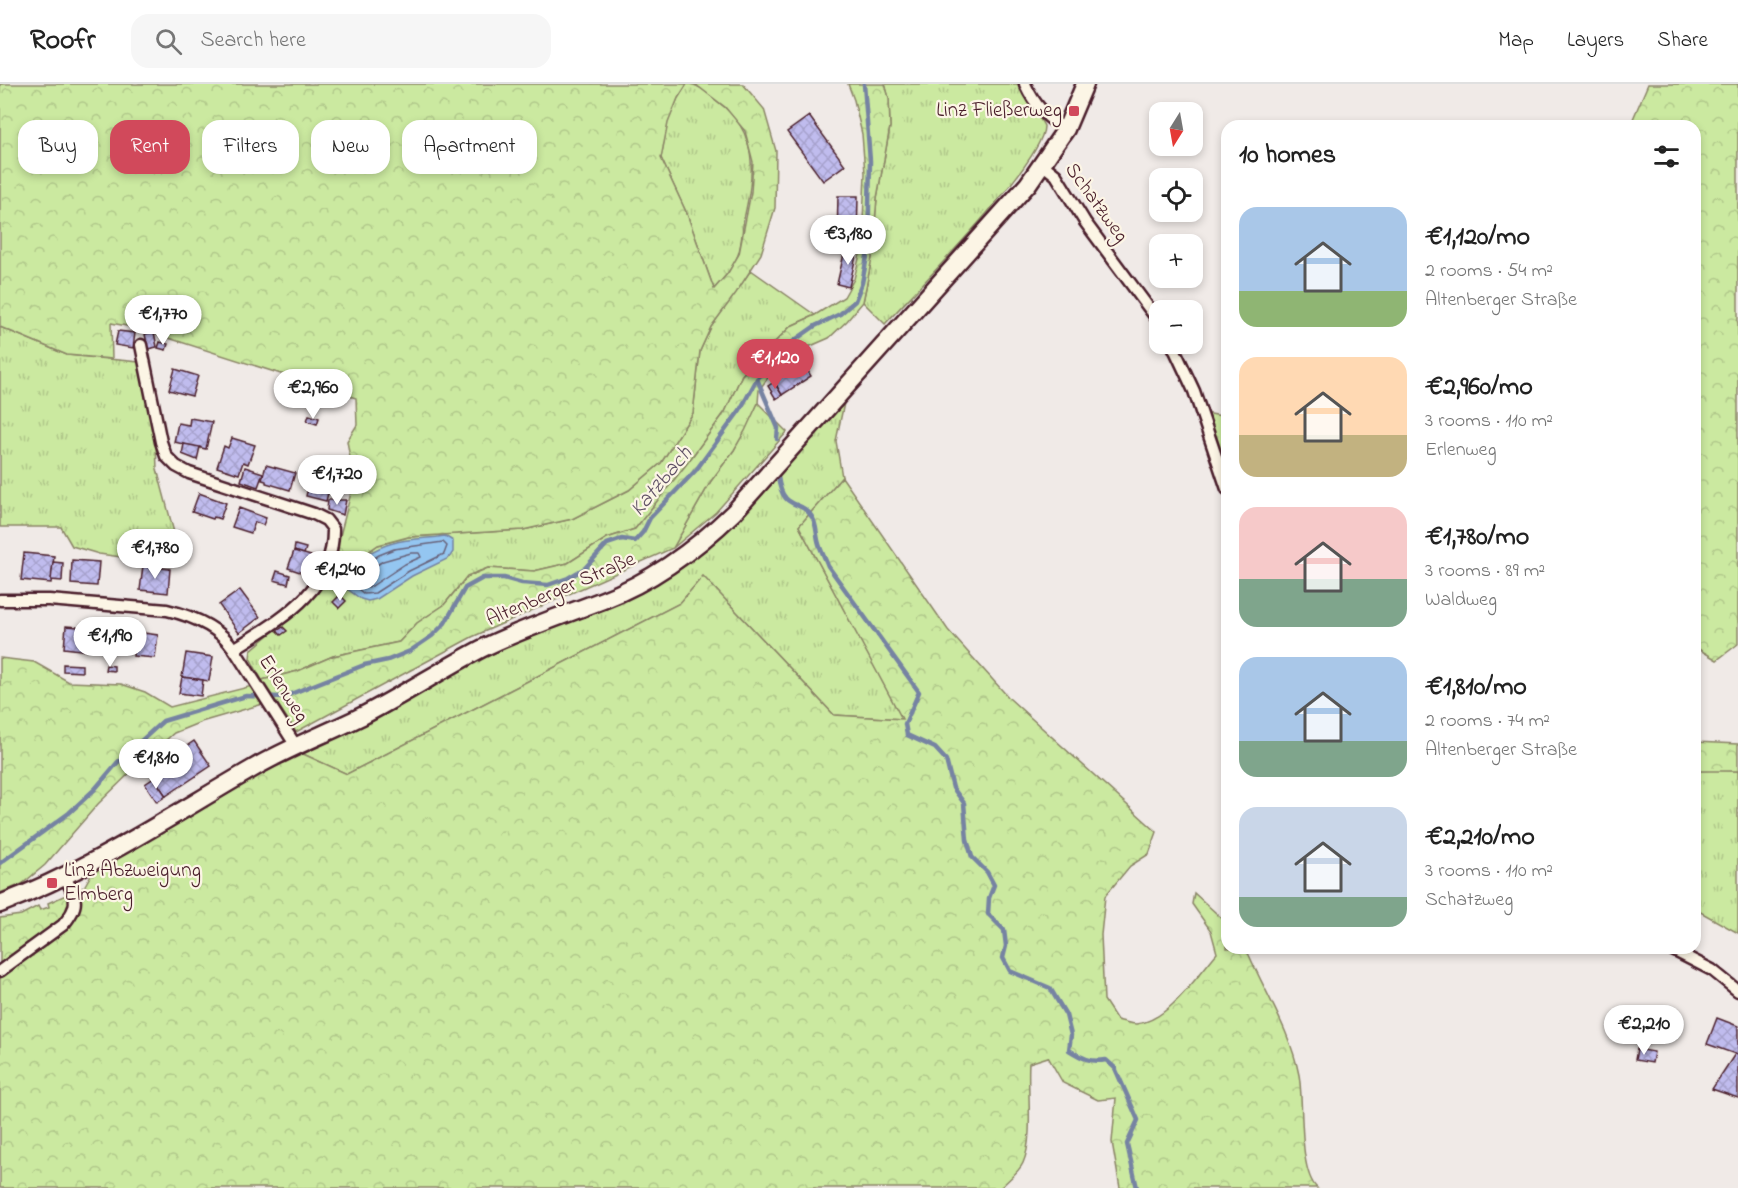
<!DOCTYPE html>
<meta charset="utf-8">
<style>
:root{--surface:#fff;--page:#f6f6f6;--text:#222;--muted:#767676;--line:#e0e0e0;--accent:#d1495b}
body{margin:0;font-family:"Indie Flower",sans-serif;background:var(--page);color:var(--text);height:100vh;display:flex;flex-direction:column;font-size:22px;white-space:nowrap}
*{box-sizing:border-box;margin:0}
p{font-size:20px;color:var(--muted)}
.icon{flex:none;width:33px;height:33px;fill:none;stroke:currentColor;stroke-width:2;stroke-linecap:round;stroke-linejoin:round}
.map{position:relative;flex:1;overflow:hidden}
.details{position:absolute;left:1221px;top:36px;width:480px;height:834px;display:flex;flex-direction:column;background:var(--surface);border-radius:18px;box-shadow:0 3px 9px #0003}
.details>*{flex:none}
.top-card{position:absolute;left:18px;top:36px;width:570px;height:54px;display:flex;gap:12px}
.needle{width:39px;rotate:191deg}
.buttons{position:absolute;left:1149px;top:18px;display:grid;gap:12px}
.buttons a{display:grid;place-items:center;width:54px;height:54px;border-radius:12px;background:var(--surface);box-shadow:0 3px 9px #0003;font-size:30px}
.price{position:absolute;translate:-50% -51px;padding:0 14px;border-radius:21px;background:#fff;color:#222;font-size:20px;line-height:39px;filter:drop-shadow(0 2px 3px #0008)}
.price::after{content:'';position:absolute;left:50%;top:36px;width:18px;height:14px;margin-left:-9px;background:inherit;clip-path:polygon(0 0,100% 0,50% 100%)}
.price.current{background:var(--accent);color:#fff}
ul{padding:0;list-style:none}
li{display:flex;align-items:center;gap:18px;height:150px;padding:0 18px}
li span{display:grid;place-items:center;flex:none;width:168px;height:120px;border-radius:18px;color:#555}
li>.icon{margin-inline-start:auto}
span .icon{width:72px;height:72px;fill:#fffc;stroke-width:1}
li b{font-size:26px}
h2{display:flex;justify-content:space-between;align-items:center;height:72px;padding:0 18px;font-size:26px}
.tag{padding:0 21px;border-radius:18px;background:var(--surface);box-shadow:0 3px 9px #0003;font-size:21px;line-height:54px}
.tag.current{background:var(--accent);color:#fff}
header{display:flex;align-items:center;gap:36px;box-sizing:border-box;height:84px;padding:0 30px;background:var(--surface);border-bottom:2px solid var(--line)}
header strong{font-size:28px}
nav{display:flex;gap:33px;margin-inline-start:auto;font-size:21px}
.search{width:420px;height:54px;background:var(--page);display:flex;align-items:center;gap:15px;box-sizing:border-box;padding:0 21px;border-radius:18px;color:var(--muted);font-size:22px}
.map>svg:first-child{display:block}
.grass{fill:url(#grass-tufts);stroke:#8a8466;stroke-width:1.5}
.forest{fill:url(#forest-crowns);stroke:#8a8466;stroke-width:1.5}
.water{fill:#94c6f1;stroke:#7683a2;stroke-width:1.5}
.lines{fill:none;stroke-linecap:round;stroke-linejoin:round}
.shore{stroke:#68627a;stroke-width:1.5}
.stream{stroke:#7683a2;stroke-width:4.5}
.building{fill:url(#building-cross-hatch);stroke:#4a1f2b;stroke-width:1.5}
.street-casing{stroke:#4a1f2b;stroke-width:15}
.secondary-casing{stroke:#4a1f2b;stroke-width:21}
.street{stroke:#fcf5e5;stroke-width:10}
.secondary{stroke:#fcf5e5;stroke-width:16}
.poi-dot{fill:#d1495b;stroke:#fcf5e5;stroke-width:2}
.labels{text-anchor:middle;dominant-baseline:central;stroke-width:4.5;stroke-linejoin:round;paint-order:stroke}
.poi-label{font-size:21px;fill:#4a1f2b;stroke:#fcf5e5;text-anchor:end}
.street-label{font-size:21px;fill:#4a1f2b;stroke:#fcf5e5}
.water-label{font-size:22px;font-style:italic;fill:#605166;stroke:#fcf5e5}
</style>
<header>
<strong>Roofr</strong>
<div class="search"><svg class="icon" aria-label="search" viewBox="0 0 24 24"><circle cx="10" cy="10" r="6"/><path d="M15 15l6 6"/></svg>Search here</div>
<nav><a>Map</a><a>Layers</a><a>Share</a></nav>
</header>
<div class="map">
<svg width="1738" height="1104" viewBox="0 0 1738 1104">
<defs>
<pattern id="grass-tufts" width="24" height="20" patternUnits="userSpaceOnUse" patternTransform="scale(1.5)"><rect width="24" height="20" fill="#cbe9a0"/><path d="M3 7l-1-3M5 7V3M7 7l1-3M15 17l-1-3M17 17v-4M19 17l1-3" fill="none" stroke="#b0c78a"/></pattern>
<pattern id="forest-crowns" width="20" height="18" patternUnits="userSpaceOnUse" patternTransform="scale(1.5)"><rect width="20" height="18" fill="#cbe9a0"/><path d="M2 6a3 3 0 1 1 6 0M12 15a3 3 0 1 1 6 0" fill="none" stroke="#b0c78a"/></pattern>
<pattern id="building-cross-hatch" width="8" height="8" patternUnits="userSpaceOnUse" patternTransform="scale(1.5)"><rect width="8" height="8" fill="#c0bcee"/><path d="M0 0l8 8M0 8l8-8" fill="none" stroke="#a6a1cc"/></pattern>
</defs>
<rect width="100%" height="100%" fill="#f0eae7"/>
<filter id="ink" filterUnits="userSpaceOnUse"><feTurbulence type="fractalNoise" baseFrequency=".0167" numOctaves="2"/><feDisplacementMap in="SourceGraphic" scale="12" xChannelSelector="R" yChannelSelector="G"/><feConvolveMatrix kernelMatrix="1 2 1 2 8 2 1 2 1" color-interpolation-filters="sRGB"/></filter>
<g filter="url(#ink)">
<g class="grass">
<path d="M 687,0 C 699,0 708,10 718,18 C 760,49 754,90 744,135 C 742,146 742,160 738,171 C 733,184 723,195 714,205 L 687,130 L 661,74 L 667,39 L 678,14 Z"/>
<path d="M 885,0 L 1020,0 L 1044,42 C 1045,77 914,208 885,240 L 863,218 L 872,174 L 877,114 L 890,43 L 889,14 Z"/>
<polygon points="751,186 815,231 791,242 742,291 725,328 689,377 635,445 607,454 568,479 534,487 488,484 467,492 444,521 417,539 399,558 333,572 298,587 262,596 250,574 251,566 309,518 329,495 378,461 408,453 523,446 572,435 629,406 661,379 693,329 700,267 711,243"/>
<polygon points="0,243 67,271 139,278 156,360 157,385 176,456 137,468 136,475 99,470 72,462 61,443 0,443"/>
<polygon points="758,319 787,348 716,428 673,464 711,397 734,366"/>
<polygon points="844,319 836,357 842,393 799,442 903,635 834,631 703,492 680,519 347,690 301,669 381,631 479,575 681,482 718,455 749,425"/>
<polygon points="1205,329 1227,333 1227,393"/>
<polygon points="1714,686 1738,687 1738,849 1695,825 1695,687"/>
</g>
<g class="forest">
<polygon points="0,0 687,0 678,14 668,39 661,74 687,130 714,205 728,189 739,170 751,108 753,78 745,47 725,23 695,0 743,0 764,25 776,67 775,124 761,170 736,209 711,243 700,267 693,329 661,379 629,406 572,435 523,446 408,453 378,461 329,495 354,397 347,357 357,341 356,314 137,244 111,239 112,275 67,271 0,243"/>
<polygon points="848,0 885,0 889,14 890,43 877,114 872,174 863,218 847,237 829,254 797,268 785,276 770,291 759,306 758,319 745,347 734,366 711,397 673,464 472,553 296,648 262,596 298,587 333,572 399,558 417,539 444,521 467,493 488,484 534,487 568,479 607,454 635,445 689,377 725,328 742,291 791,242 815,231 844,213 854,195 862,162 865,89 862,50 854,16"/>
<polygon points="1648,0 1738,0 1738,560 1717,576 1695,563 1695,42 1630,42"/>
<path d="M 842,393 L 948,546 L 1010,615 L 1157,748 L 1149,770 L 1130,782 L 1105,812 L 1101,851 L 1104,916 L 1117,936 C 1123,937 1130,940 1136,940 C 1167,938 1198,891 1217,869 L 1211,847 L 1192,820 L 1194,809 L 1227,839 L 1227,864 L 1244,864 L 1249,871 C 1266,910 1291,949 1299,991 C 1304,1018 1298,1086 1317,1104 L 1120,1104 L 1112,1058 L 1116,1014 L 1098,1016 L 1063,999 L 1048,973 L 1029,979 C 1027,1006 1034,1055 1023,1079 C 1019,1088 1007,1097 1000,1104 L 0,1104 L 0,834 L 21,831 L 38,822 L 40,826 L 49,823 L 48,819 L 84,803 L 92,789 L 261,689 L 301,669 L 347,690 L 680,519 L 703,492 L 834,631 L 902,635 L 799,442 Z"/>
<polygon points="0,574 34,578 69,598 121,600 145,608 170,623 252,602 263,620 201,638 174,649 139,680 98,720 45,781 22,800 0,809"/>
<polygon points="1695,658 1738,660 1738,687 1695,687"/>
</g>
<path class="water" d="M 445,452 L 453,457 L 453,468 L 449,474 L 412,492 L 377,515 L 368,517 L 361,515 L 339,499 L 337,492 C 354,479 373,464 393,459 C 410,454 428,455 445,452 Z"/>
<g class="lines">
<g class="shore">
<polygon points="443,458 447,462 444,470 409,487 375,509 364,510 346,495 347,492 379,471 394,465"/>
<polygon points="411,469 419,469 421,473 405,480 372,502 367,503 359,496 360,492 383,477"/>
</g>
<g class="stream">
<polyline points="757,295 778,344 777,355"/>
<path d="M 778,393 C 783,429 801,414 812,433 C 817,440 816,451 819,460 C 821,467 825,474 828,482 L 919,608 L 905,640 L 907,651 L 935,664 L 946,676 L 953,704 L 964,719 L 967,756 L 972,773 L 987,788 L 994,801 L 989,814 L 988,830 L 1004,846 L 1006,862 L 1003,874 L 1010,887 L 1050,904 L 1066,931 L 1071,951 L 1069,966 C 1082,974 1091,979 1106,976 L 1115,984 L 1138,1036 L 1127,1060 L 1137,1104"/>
<polyline points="0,779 69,729 95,705 117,679 163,637 246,612 283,613 364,581 388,576 410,567 432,552 445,539 465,504 483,494 504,494 522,499 548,501 568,494 585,484 607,460 622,455 635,457 643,448 650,434 696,386 740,326 757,295 795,256 815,242 840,230 855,217 862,199 868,167 870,77 864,0"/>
</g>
</g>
<g class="building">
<polygon points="809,32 845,81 823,97 787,48"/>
<polygon points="838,112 858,112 857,155 837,154"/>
<polygon points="846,161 858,163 849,203 837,200"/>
<polygon points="145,239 154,241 153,247 143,244"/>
<polygon points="118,247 135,249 133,264 115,261"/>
<polygon points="154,248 157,263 148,265 145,250"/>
<polygon points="160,258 168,260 166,266 158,264"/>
<polygon points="801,276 811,292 782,311 772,294"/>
<polygon points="175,285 198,292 192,312 169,306"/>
<polygon points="774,298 782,311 776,315 768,302"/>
<polygon points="309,331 319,334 317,340 307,337"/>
<polygon points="190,334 212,338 206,365 174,358 178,339 189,341"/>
<polygon points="232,354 255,361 248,380 243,378 239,390 217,383 224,362 228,364"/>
<polygon points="184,360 200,363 197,376 182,370"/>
<polygon points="266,381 295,389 290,406 266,399 266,397 262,396"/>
<polygon points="245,383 263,389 258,403 241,397"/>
<polygon points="311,392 331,398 326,417 306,412"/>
<polygon points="199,409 226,419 220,435 214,433 213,435 192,428"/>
<polygon points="328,416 346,416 343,431 327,426"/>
<polygon points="239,424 266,434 263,441 255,438 251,449 232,443"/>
<polygon points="295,461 306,464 304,470 294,467"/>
<polygon points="294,467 311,472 306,490 288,484"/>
<polygon points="24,469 54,472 51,499 21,496"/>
<polygon points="72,476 99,478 97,502 71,500"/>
<polygon points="53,478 63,479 62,497 51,496"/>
<polygon points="143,482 170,485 168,509 140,506"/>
<polygon points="277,487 290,491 288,500 274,496"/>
<polygon points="240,506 260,533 239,549 219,521"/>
<polygon points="340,511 346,517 339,524 333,518"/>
<polygon points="66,542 91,544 89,567 64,564"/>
<polygon points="283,543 287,547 281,551 277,547"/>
<polygon points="136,548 158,551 155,574 133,572"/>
<polygon points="186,569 213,573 209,597 182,593"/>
<polygon points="63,580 82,581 82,588 63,587"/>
<polygon points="106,581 114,582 114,587 105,586"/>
<polygon points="182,593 203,596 201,612 179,609"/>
<polygon points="194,657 211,682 166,712 151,690 177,673 175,670"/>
<polygon points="154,694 166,712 157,718 145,700"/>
<polygon points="1717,934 1738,942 1738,971 1707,960"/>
<polygon points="1637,965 1654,968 1652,979 1635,976"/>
<polygon points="1735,970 1738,971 1738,1014 1712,1005"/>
</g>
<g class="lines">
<g class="street-casing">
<g id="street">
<path d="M 1025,0 C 1034,20 1046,35 1066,45"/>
<polyline points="1042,80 1056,91 1085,138 1160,239"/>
<polyline points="1172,260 1194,307 1227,405"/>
<path d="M 141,261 L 161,358 L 166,372 L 176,382 L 189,389 L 314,430 L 326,436 L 333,445 C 334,507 281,535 234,565 L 296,662"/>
<path d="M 0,516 L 49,516 L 167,526 C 192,532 219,543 234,565"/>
<polyline points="1669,864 1712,886 1738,907"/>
<path d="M 0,887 L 63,841 C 80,821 77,815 65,793"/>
</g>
</g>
<g class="secondary-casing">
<path id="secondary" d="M 0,820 C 90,786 169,733 252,685 C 287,664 326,650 362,632 C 403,611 441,586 481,565 C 521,545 562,532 603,516 C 653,497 696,465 734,428 L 1028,100 L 1066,45 L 1085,0"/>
</g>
<use href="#street" class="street"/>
<use href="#secondary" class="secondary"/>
</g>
</g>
<g class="poi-dot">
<rect x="1068" y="21" width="12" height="12" rx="3"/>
<rect x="46" y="793" width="12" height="12" rx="3"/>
</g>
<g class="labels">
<g class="poi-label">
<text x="1062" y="27">Linz Fließerweg</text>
<text x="64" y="787" text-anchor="start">Linz Abzweigung<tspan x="64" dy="24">Elmberg</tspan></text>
</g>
<g class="street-label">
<text transform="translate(1096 119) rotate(54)">Schatzweg</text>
<text transform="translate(561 506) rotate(-23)">Altenberger Straße</text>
<text transform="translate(283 605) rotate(58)">Erlenweg</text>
</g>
<g class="water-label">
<text transform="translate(662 398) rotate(-50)">Katzbach</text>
</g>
</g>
</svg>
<div class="buttons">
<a><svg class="needle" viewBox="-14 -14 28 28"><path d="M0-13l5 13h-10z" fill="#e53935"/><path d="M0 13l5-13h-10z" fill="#767676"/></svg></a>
<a><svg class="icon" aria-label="locate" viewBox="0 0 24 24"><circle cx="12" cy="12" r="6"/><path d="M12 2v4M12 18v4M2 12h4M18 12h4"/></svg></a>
<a>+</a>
<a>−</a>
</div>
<b class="price" style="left:848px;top:182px">€3,180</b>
<b class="price" style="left:163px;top:262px">€1,770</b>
<b class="price current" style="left:775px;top:306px">€1,120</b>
<b class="price" style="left:313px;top:336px">€2,960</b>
<b class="price" style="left:337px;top:422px">€1,720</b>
<b class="price" style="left:155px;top:496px">€1,780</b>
<b class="price" style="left:340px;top:518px">€1,240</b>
<b class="price" style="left:110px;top:584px">€1,190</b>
<b class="price" style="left:156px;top:706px">€1,810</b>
<b class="price" style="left:1644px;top:972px">€2,210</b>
<div class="top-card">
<a class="tag">Buy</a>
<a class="tag current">Rent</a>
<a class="tag">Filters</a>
<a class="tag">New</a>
<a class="tag">Apartment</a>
</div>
<section class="details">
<h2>10 homes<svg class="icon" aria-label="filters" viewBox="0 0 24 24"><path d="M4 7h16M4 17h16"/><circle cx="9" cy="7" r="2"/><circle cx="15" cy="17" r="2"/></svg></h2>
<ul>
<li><span style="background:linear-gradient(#a9c7e8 70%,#8fb573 0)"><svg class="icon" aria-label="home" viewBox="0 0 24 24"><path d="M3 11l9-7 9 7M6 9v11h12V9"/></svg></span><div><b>€1,120/mo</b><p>2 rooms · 54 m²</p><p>Altenberger Straße</p></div></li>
<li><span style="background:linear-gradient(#ffd9b3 65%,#c2b280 0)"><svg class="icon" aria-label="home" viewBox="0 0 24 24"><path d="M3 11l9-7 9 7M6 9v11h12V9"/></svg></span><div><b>€2,960/mo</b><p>3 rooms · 110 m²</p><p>Erlenweg</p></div></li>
<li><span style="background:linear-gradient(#f6c9c9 60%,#7fa58c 0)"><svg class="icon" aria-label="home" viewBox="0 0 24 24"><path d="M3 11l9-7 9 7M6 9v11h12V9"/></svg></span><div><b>€1,780/mo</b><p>3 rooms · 89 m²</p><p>Waldweg</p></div></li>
<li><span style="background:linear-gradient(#a9c7e8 70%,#7fa58c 0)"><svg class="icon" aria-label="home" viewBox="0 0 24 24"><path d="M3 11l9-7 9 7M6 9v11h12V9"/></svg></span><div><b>€1,810/mo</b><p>2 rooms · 74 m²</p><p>Altenberger Straße</p></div></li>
<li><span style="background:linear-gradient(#c9d6e8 75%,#7fa58c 0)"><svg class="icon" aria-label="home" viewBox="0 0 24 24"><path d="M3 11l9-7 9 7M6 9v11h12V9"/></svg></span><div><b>€2,210/mo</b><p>3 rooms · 110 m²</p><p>Schatzweg</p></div></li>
</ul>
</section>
</div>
